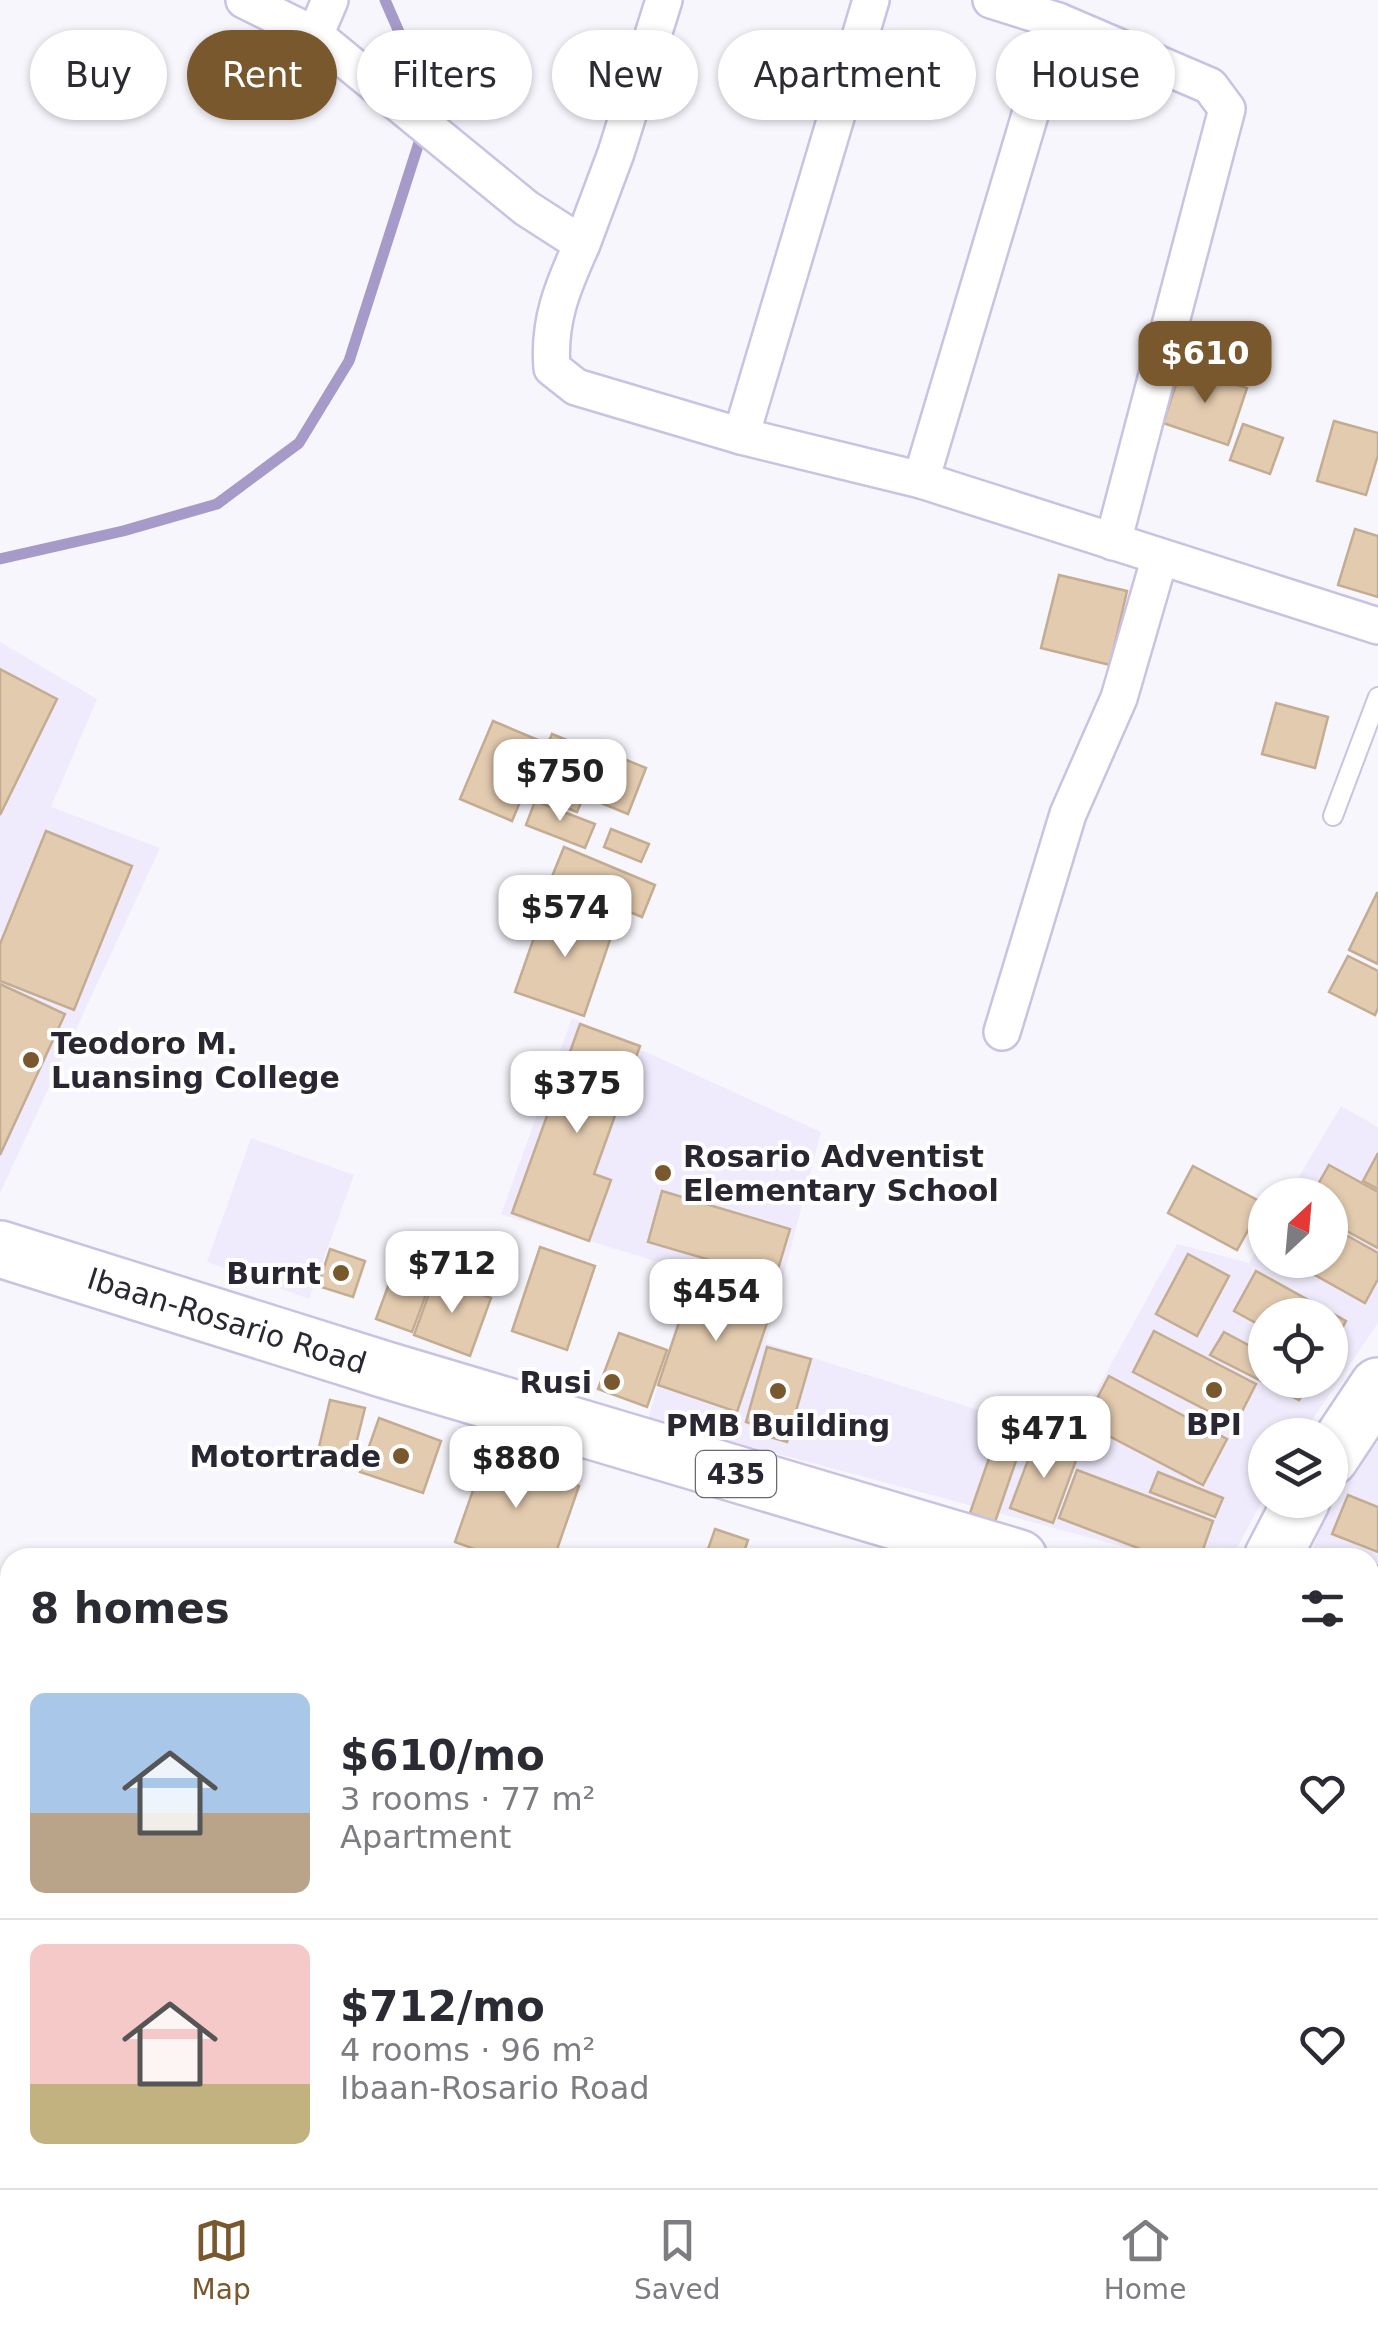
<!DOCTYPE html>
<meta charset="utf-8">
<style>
:root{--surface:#fff;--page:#f2f2f3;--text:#2b2b33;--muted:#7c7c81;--line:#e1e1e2;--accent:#79582e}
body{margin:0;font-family:"DejaVu Sans",sans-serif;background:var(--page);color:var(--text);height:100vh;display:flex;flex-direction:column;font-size:38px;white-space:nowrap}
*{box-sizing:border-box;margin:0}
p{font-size:32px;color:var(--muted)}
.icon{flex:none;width:55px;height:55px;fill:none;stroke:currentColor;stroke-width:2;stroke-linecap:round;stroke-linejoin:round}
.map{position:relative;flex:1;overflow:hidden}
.panel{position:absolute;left:0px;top:1548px;width:1380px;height:642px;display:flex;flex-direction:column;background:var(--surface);border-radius:30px 30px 0 0;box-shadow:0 2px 8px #0004}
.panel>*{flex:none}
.guide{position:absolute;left:30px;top:30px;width:1320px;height:90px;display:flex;gap:20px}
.needle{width:65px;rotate:26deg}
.controls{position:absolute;left:1248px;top:1178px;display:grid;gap:20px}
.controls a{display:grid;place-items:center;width:100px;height:100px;border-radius:50%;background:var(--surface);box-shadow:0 2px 8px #0004;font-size:50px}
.price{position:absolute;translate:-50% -85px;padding:0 22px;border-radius:20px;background:#fff;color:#222;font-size:32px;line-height:65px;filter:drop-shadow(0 2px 5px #0008)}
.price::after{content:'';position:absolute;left:50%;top:60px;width:30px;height:22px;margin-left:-15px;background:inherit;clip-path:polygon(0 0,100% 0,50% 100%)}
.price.current{background:var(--accent);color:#fff}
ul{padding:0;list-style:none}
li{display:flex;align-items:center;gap:30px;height:250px;padding:0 30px}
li+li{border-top:2px solid var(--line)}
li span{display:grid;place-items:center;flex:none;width:280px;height:200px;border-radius:15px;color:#555}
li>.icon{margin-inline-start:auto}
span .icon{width:120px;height:120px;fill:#fffc;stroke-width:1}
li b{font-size:42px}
h2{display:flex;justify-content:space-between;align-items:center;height:120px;padding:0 30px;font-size:42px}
.tag{padding:0 35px;border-radius:45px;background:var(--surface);box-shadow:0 2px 8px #0004;font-size:35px;line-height:90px}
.tag.current{background:var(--accent);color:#fff}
.tab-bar{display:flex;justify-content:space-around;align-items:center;height:140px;border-top:2px solid var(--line);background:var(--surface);font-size:28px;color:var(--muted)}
.tab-bar a{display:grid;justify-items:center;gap:5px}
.tab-bar .current{color:var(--accent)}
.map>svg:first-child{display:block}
.built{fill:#efebfc;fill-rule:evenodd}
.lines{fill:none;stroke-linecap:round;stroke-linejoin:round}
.stream{stroke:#a59ac8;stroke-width:11}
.building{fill:#e3cbaf;stroke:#c3ac91;stroke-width:2.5}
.service-casing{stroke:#cac2e3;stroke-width:22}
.minor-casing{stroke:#cac2e3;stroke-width:40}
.secondary-casing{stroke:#cac2e3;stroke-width:52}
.primary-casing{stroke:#cac2e3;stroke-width:60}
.service{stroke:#fff;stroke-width:18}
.minor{stroke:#fff;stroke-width:35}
.secondary{stroke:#fff;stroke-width:48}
.primary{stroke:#fff;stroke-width:55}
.poi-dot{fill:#79582e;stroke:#fff;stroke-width:4}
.labels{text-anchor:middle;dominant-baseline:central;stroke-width:8;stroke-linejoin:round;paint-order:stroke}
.shield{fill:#fff;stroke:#6a6870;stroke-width:2.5}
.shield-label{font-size:28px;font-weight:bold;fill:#2a2733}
.poi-label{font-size:30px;font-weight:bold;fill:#2a2733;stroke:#fff;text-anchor:end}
.street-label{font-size:30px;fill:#2a2733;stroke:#fff}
</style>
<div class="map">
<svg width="1378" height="2188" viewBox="0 0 1378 2188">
<rect width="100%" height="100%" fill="#f7f6fd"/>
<g class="built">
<polygon points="0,642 97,699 51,807 160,848 0,1193"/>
<path d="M 572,1018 L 821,1132 L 766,1343 L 1070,1439 L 1177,1244 L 1249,1263 L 1265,1235 L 1265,1260 L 1330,1260 L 1330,1195 L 1288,1195 L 1341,1106 L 1378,1127 L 1378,1323 L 1302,1435 L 1265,1435 L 1265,1496 L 1232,1557 L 1162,1557 L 648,1419 L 691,1272 L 501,1214 ZM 1265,1315 L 1330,1315 L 1330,1380 L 1265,1380 Z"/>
<polygon points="251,1138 354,1175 309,1299 207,1262"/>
<polygon points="1378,1441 1378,1633 1370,1630 1370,1558 1310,1558 1326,1512"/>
</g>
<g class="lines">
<polyline class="stream" points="0,559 123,531 217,504 299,443 349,361 431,105 385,0"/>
</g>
<g class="building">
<polygon points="1182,367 1247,388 1228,445 1163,423"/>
<polygon points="1334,421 1378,433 1378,455 1366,495 1317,481"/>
<polygon points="1243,424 1283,438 1270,474 1230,460"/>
<polygon points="1355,529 1378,536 1378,597 1338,585"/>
<polygon points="1059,575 1127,591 1110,665 1041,648"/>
<polygon points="0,669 57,699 0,815"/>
<polygon points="1276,703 1328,717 1315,768 1262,754"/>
<polygon points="493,721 545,743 512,821 460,799"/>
<polygon points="552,734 601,754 577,812 528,792"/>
<polygon points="607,752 646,768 628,814 589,798"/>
<polygon points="535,801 595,824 585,848 526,825"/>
<polygon points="611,829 649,844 641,862 604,847"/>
<polygon points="46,831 132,866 74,1010 0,981 0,944"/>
<polygon points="564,847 655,885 642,917 551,879"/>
<polygon points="1377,893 1378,893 1378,964 1349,950"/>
<polygon points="546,903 614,928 584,1016 515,992"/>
<polygon points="1348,956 1378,971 1378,1008 1375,1015 1329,992"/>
<polygon points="0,984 65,1014 0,1155"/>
<polygon points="580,1024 640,1046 594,1174 611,1180 589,1241 512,1213"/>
<polygon points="1378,1153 1378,1189 1363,1181"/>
<polygon points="1329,1165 1378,1192 1378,1248 1330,1222 1330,1195 1312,1195"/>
<polygon points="1193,1166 1263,1203 1237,1250 1168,1213"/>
<polygon points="662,1191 790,1229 775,1279 648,1242"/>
<polygon points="1330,1226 1378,1253 1378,1279 1365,1303 1288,1260 1330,1260"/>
<polygon points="540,1247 595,1266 567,1350 512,1331"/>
<polygon points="330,1249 365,1261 353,1297 318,1286"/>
<polygon points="1188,1254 1229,1276 1197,1336 1156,1314"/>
<polygon points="397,1262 433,1276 412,1332 376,1319"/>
<polygon points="1256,1271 1346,1321 1330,1350 1330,1315 1265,1315 1265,1328 1234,1311"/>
<polygon points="695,1275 774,1302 737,1412 658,1385"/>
<polygon points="435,1277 491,1298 470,1356 414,1335"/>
<polygon points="1154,1331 1256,1384 1235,1425 1133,1372"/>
<polygon points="1224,1332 1265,1354 1265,1380 1311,1380 1299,1400 1210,1355"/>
<polygon points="619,1333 667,1350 647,1407 598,1389"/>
<polygon points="767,1347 811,1359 787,1442 753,1432 755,1425 746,1422"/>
<polygon points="1109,1376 1227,1439 1203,1485 1084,1423"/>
<polygon points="330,1400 365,1408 353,1456 319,1447"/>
<polygon points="379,1418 441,1441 423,1493 360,1472"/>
<polygon points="1036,1439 1078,1455 1053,1523 1010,1508"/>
<polygon points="994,1444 1019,1452 995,1522 970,1513"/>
<polygon points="486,1453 579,1486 554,1558 499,1558 455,1542"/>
<polygon points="1077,1470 1213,1521 1200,1558 1164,1558 1059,1518"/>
<polygon points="1158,1472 1223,1498 1215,1517 1150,1492"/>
<polygon points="1348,1495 1378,1507 1378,1552 1332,1534"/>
<polygon points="715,1529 748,1540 742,1558 705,1558"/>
<polygon points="1370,1564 1378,1566 1378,1629 1370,1627"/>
<polygon points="1370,1705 1378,1708 1378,1740 1370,1766"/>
<polygon points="1378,1750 1378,1804 1370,1801 1370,1772"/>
<polygon points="1370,2016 1378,2019 1378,2081 1370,2078"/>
<polygon points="1378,2105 1378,2143 1370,2139 1370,2121"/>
<polygon points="829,2180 878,2180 876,2188 827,2188"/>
<polygon points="893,2180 934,2180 932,2188 891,2188"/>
<polygon points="946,2180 1056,2180 1060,2182 1058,2188 956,2188 944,2184"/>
<polygon points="1122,2180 1282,2180 1306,2188 1123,2188"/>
</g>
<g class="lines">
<g class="service-casing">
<g id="service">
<polyline points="1333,816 1378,697"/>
<polyline points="1370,2007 1378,2010"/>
</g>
</g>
<g class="minor-casing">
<g id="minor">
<path d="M 244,0 L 315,35 L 526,208 L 582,244 C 563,286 548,321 552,368 L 576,387 L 741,436 L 921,480 L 1378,626"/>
<polyline points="991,0 1058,21 1210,86 1227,109 1113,542"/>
<polyline points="315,35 330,0"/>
<polyline points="582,244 616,153 664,0"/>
<polyline points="741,436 871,0"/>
<polyline points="921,480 1058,21"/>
<polyline points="1002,1032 1068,814 1119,698 1160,557"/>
<polyline points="1370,2164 1378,2167"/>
</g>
</g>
<g class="secondary-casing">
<polyline id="secondary" points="1099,2188 1101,2180"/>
</g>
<g class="primary-casing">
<g id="primary">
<path id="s1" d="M 0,1249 L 386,1370 L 1019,1558"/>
<polyline points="1330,1458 1378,1386"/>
<polyline points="1272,1558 1302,1500"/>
<polyline points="1370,1664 1378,1667"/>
</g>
</g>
<use href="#service" class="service"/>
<use href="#minor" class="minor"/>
<use href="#secondary" class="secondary"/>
<use href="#primary" class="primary"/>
</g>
<g class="poi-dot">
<circle cx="31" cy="1060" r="10"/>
<circle cx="663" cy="1173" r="10"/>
<circle cx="341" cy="1273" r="10"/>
<circle cx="612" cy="1382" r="10"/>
<circle cx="1214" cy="1390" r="10"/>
<circle cx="778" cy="1391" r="10"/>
<circle cx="401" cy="1456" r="10"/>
</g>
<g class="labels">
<rect class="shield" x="696" y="1451" width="80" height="46" rx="8"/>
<g class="shield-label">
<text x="736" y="1474">435</text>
</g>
<g class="poi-label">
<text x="51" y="1043" text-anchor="start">Teodoro M.<tspan x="51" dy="34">Luansing College</tspan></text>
<text x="683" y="1156" text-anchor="start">Rosario Adventist<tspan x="683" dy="34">Elementary School</tspan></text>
<text x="321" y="1273">Burnt</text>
<text x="592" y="1382">Rusi</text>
<text x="1214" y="1424" text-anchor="middle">BPI</text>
<text x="778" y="1425" text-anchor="middle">PMB Building</text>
<text x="381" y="1456">Motortrade</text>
</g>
<g class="street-label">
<text stroke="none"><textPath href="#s1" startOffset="238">Ibaan-Rosario Road</textPath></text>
</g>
</g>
</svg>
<div class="controls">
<a><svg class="needle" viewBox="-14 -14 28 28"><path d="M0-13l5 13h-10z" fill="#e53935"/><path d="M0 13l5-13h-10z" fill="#7c7c81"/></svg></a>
<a><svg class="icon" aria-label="locate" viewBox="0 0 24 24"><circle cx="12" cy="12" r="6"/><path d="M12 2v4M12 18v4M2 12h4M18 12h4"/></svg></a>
<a><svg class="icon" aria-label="layers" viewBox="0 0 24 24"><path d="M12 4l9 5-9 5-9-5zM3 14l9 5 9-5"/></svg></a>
</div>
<b class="price current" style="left:1205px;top:406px">$610</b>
<b class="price" style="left:560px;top:824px">$750</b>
<b class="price" style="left:565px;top:960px">$574</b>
<b class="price" style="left:577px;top:1136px">$375</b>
<b class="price" style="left:452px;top:1316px">$712</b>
<b class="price" style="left:716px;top:1344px">$454</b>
<b class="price" style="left:1044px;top:1481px">$471</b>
<b class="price" style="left:516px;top:1511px">$880</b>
<div class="guide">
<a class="tag">Buy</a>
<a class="tag current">Rent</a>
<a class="tag">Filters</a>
<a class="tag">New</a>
<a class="tag">Apartment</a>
<a class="tag">House</a>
</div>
<section class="panel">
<h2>8 homes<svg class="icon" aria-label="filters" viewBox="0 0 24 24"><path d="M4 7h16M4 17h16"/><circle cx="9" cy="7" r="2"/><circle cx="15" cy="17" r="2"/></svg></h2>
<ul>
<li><span style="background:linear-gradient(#a9c7e8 60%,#b9a48a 0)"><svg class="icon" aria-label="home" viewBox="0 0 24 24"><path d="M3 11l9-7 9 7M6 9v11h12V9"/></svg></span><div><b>$610/mo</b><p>3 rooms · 77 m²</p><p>Apartment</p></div><svg class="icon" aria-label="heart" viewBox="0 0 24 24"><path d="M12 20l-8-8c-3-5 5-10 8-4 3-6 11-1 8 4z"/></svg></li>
<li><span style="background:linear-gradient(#f6c9c9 70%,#c2b280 0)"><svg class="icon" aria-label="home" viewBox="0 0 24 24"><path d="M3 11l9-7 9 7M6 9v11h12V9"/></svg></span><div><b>$712/mo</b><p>4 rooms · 96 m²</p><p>Ibaan-Rosario Road</p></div><svg class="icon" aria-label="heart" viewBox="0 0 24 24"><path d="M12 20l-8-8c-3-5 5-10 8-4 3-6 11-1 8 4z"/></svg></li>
</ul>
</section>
</div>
<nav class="tab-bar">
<a class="current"><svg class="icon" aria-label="map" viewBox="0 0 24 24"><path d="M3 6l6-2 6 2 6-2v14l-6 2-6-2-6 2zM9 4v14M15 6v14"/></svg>Map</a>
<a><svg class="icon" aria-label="saved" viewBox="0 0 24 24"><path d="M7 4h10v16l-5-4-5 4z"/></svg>Saved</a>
<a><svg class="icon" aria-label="home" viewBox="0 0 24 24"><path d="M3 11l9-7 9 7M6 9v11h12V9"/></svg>Home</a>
</nav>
